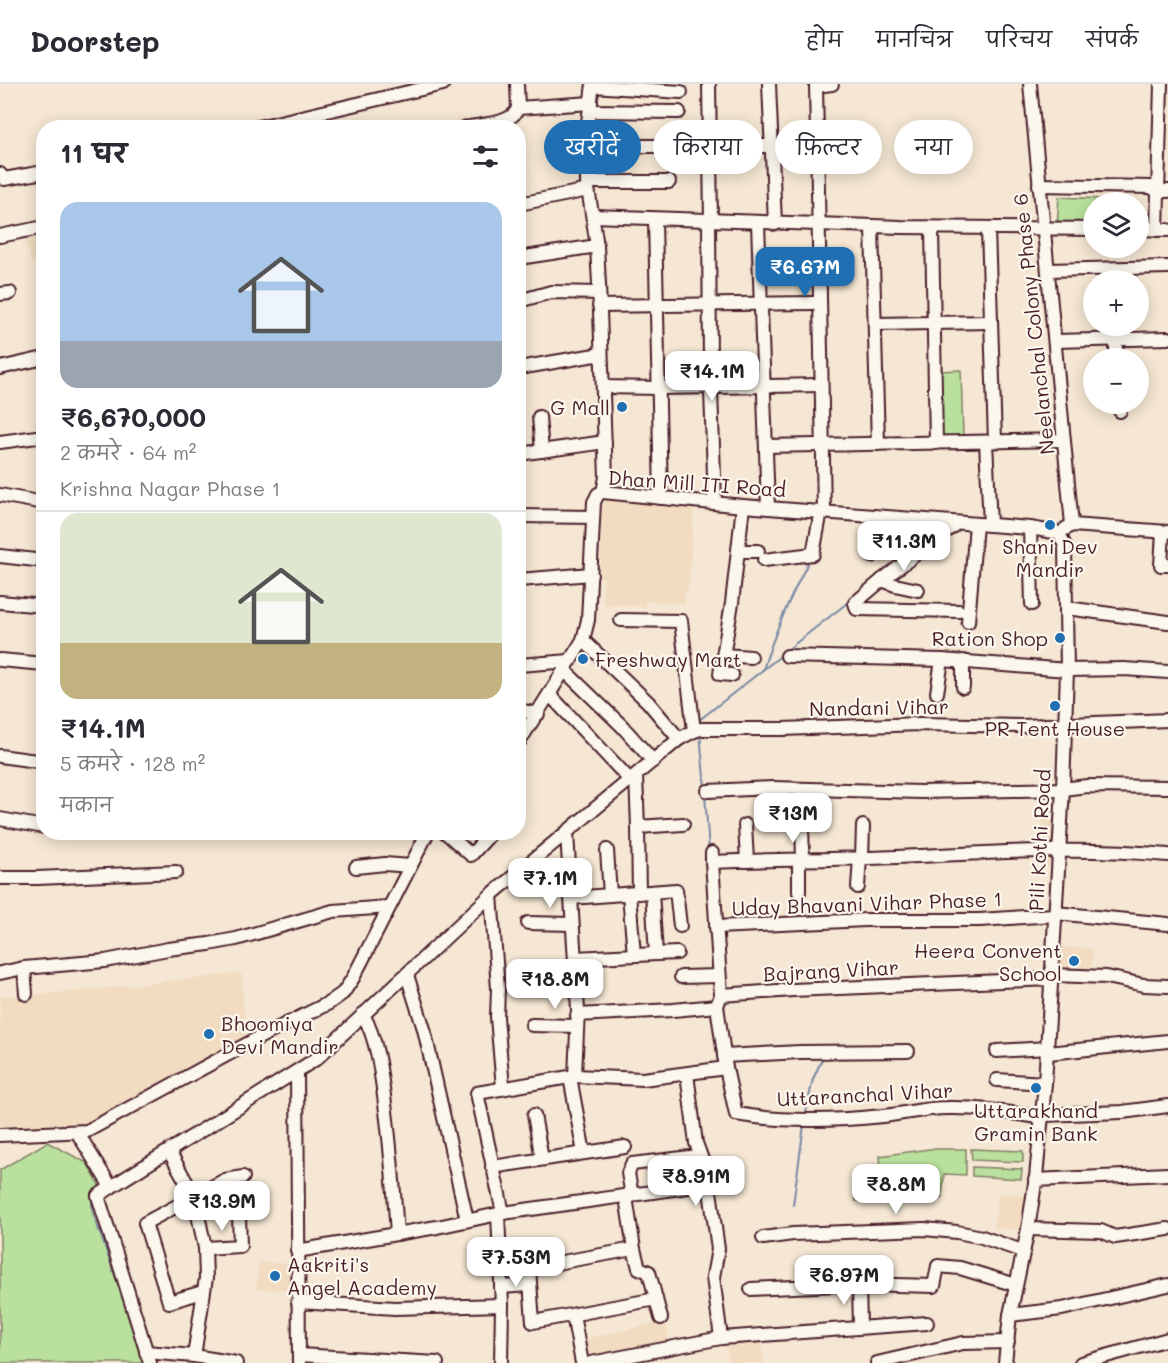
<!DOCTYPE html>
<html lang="hi">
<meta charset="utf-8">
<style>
:root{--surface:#fff;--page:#f7f7f7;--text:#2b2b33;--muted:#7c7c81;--line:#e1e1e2;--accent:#1f6fb2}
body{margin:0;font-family:Mali,"Playpen Sans Deva",sans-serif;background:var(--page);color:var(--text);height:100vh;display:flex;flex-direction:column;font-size:22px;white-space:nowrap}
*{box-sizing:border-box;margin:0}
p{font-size:20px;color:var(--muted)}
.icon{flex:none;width:33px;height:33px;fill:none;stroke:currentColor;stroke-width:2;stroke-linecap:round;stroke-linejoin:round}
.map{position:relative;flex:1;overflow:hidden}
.side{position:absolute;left:36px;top:36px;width:490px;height:720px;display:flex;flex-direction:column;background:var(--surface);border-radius:24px;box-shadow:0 3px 15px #0003}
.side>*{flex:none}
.banner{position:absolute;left:544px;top:36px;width:532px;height:54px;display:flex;gap:12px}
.tools{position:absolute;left:1083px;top:108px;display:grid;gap:12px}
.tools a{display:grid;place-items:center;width:66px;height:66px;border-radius:50%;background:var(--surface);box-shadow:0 3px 15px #0003;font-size:30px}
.price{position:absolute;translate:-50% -51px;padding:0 14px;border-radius:12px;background:#fff;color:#222;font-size:20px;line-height:39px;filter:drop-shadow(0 2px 3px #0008)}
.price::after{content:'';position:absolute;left:50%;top:36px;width:18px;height:14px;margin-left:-9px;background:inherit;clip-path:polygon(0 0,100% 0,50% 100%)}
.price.on{background:var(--accent);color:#fff}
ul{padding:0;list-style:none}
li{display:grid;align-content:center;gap:12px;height:318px;padding:0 24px}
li+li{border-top:2px solid var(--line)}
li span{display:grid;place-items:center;height:186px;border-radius:18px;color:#555}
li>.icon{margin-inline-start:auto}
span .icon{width:108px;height:108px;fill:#fffc;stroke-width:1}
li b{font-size:26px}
h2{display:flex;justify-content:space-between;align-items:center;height:72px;padding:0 24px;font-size:26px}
.tag{padding:0 21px;border-radius:27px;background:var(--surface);box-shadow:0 3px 15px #0003;font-size:21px;line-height:54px}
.tag.on{background:var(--accent);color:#fff}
header{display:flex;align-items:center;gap:36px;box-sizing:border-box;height:84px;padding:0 30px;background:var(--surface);border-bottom:2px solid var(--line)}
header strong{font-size:28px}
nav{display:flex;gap:33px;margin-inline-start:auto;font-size:21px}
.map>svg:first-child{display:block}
.built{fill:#f1dcc1}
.green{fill:#b9e19d;stroke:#828064;stroke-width:1.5}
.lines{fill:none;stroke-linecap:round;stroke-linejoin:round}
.stream{stroke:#7988a5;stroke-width:2}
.minor-casing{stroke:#4a1f2b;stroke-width:16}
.minor{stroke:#fbf7ec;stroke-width:12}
.poi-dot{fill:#1f6fb2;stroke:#fbf7ec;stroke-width:2}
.labels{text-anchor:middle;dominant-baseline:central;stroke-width:4.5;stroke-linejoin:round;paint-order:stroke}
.street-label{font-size:20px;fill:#4a1f2b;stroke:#fbf7ec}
.poi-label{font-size:20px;fill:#4a1f2b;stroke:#fbf7ec;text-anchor:end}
</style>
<header>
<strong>Doorstep</strong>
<nav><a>होम</a><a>मानचित्र</a><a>परिचय</a><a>संपर्क</a></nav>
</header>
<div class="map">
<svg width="1168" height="1279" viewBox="0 0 1168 1279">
<rect width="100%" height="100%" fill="#f5e7d3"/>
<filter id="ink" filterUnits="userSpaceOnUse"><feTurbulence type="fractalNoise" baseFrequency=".0167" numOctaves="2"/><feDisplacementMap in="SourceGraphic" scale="12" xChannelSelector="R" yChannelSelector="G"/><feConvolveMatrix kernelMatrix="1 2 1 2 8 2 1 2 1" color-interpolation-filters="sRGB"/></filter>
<g filter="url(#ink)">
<g class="built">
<polygon points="43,148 43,175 31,178 25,152"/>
<polygon points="602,413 694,425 688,508 685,508 684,520 646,517 645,523 603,520 604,493 600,494"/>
<polygon points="1043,734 1054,736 1052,783 1042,782"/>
<polygon points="1057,863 1093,865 1091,891 1055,890"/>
<polygon points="241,889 245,941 243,958 83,1042 0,1043 0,913 79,907"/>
<polygon points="999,1109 1029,1112 1025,1146 993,1144"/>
<polygon points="259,1178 293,1180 293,1206 256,1205"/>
<polygon points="665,1237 670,1261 589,1277 584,1274 580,1256"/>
<polygon points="761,1252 764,1279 729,1279 725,1256"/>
</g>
<g class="green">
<polygon points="1059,113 1123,116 1123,118 1094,118 1093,143 1057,142"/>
<polygon points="961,286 963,352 940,352 938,287"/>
<polygon points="47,1058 87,1079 101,1105 92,1112 92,1126 145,1279 0,1279 0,1086"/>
<polygon points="929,1065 966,1065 966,1091 944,1090 942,1115 921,1112 912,1117 856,1117 855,1110 877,1108 877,1099 882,1098 880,1072"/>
<polygon points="971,1065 1023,1067 1023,1078 972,1076"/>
<polygon points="972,1083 1022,1085 1021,1095 972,1092"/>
</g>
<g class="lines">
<g class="stream">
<polyline points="787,566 851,516"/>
<path d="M 763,586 C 775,547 791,511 810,475"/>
<polyline points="698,637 783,570"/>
<polyline points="700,650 705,704"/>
<polyline points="705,710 709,767"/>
<polyline points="806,1028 813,995 823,973"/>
<polyline points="93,1111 92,1126 127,1225"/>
<polyline points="793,1121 804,1041"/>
</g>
<g class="minor-casing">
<g id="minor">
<polyline points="517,0 518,24"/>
<polyline points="593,0 587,46 587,98 597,162 599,200 606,393 603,408"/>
<polyline points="709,0 711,137"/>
<polyline points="769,0 775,140"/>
<polyline points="816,0 824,428"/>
<polyline points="1030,0 1072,441"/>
<polyline points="593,2 681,8"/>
<polyline points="816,2 832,0"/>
<polyline points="590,27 679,28"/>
<polyline points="254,44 443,0"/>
<path d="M 464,44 C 480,40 512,41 518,24 L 591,19"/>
<polyline points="586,62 772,62"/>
<polyline points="0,90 4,95 44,88"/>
<polyline points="587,98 669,98"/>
<polyline points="1039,101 1151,103 1157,107 1168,107"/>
<polyline points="519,120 588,106"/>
<polyline points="593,132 901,143 1094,145"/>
<polyline points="655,136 661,414"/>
<polyline points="709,137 710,279 715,419"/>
<polyline points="758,139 768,424"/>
<polyline points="872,143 878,360"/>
<polyline points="932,144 936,359"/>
<polyline points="988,145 995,357"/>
<polyline points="1138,145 1168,146"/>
<polyline points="1157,146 1161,0"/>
<polyline points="0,152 44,143"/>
<polyline points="519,174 597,162"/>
<polyline points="1048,186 1168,183"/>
<polyline points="0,210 10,209"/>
<polyline points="519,217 551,208 599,209"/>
<polyline points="599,222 813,219"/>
<polyline points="876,240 991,238"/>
<polyline points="1111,242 1112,255"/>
<polyline points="1115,255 1117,274"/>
<polyline points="1056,257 1168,254"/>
<polyline points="0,284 44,274"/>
<polyline points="519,284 601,270"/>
<polyline points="603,303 659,304 820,301"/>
<polyline points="1119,320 1120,327"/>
<polyline points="539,333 542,367"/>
<polyline points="0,358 44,352"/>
<polyline points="986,358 990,441"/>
<polyline points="766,362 1064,356"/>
<polyline points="519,370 605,358"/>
<polyline points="0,411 44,419"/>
<polyline points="519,432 593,433"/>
<polyline points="957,439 882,496 855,519 857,525 959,527"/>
<polyline points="1030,444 1032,520"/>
<polyline points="1065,445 1072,441 1168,448"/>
<polyline points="1163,448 1161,481 1168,481"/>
<polyline points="738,467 758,467"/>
<polyline points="0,472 44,477"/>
<polyline points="872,472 874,432"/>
<polyline points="764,476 813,470 821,427"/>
<polyline points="519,496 591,490"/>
<polyline points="882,496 895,501 918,506"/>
<polyline points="0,518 44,522"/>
<polyline points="1067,524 1168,538"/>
<polyline points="621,536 681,537 694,647"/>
<polyline points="968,538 976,440"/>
<polyline points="583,556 648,618 679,655"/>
<polyline points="724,571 751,573"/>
<polyline points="787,572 942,576 1067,586 1124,585 1168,588"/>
<polyline points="0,576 44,580"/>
<polyline points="963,577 963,603"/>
<polyline points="519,581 570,577"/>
<polyline points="564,586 622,642 653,677"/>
<polyline points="732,591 720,590 732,519 743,422"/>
<polyline points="937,609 942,576"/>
<polyline points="550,611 630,696"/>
<polyline points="519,626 538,630"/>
<polyline points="519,658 583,556 588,536 594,418 598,410 603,408 743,422 1030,444 1059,449"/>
<polyline points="0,672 44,678"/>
<polyline points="636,692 638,743 683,740"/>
<polyline points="708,707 773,704 921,708 1063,705 1087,702 1168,703"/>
<polyline points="0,735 44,743"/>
<polyline points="745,741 747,777"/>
<polyline points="638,743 639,809"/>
<polyline points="802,743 803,774"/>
<polyline points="445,748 471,771 492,748"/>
<polyline points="567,749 578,926 575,992"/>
<polyline points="607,766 610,811"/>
<path d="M 712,769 L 712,778 C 781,775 849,776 918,772 C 1001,768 1085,763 1168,771"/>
<polyline points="862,774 863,742"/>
<path d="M 712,778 L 721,911 L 717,922 L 726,984 L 736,1030 C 782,1038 836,1037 883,1032 C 904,1030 925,1024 947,1024 C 979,1023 1011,1029 1043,1034"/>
<polyline points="356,783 385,780 410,782"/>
<polyline points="0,794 37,794 176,788"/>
<polyline points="858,803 860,774"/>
<polyline points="652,808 656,870"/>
<polyline points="799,808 799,775"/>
<polyline points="629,810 634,871"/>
<polyline points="491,811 498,905 497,933 503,1004"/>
<polyline points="571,814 676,806 680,842"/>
<polyline points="1055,829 1168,840"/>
<polyline points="528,839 572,840"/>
<polyline points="716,843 866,836 980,836 1054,831"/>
<polyline points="575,874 677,869"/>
<polyline points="24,884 26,910"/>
<polyline points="0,889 24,884 105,877 168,865 209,860 236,855 333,827 389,823"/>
<polyline points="407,891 424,945 467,1136"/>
<polyline points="531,891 576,892"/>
<polyline points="1052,891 1107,893 1144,901 1168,902"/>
<polyline points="681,893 719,892"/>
<polyline points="721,911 793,906 1051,895"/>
<path d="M 363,930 C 378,958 381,989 385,1020 C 391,1063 394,1106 397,1150"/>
<polyline points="577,931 673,926 717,922"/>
<polyline points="532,941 577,942"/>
<polyline points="997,967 1048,964"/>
<polyline points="1048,969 1168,957"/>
<polyline points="724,972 800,968 908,967"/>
<polyline points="297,988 299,1279"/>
<polyline points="687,990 696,1059 708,1092 718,1165 713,1193 721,1254"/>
<polyline points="570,993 584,1069"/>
<polyline points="997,996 1045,999"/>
<polyline points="534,1031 542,1075"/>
<polyline points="1043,1031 1122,1028 1168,1022"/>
<polyline points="77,1048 111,1103 316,975 491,811 679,655 694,647 701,645 782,645 920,640 1022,642 1168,636"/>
<polyline points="0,1051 87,1047 260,953 329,919 343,909 353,894 428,748"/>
<polyline points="169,1067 194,1112 205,1164 206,1194 194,1272"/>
<polyline points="492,1083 625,1063"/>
<polyline points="1035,1096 1168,1090"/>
<polyline points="111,1103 98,1112 150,1279"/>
<polyline points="632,1112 628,1089 632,1080 699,1072"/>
<polyline points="626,1113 634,1165 529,1184 533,1238 656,1215 661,1234"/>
<polyline points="503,1129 477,1009 575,992 643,995 726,984"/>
<polyline points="498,1130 502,1221 501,1279"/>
<polyline points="1028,1145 1101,1147 1115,1153 1168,1145"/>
<polyline points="763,1154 793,1150 924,1145 957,1148 982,1153 1022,1167"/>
<polyline points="205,1164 240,1162 239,1132"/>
<polyline points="634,1165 639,1184 649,1188 656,1215"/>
<polyline points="297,1167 437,1143 503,1129 709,1100"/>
<polyline points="859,1200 860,1243"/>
<polyline points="501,1203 529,1201"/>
<polyline points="751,1205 859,1200 934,1202 938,1182 960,1184 1016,1201"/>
<polyline points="203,1208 169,1218 145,1139 225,1096 243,1093"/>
<polyline points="298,1218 395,1224 502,1221"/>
<polyline points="573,1231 582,1279"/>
<polyline points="1010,1231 1062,1225 1168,1201"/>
<polyline points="146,1268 194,1272 236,1279"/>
<polyline points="299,1271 437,1279"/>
<polyline points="591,1279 721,1254 927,1239"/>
<polyline points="877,1279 963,1259 1008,1258"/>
<polyline points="1005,1279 1010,1231 1028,1145 1036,1093 1045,999 1063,705 1067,586 1065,462 1059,449"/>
<polyline points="1081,1279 1168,1255"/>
</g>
</g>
<use href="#minor" class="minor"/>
</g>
</g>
<g class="poi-dot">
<circle cx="622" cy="323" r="6"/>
<circle cx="1050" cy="441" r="6"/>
<circle cx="1060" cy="554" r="6"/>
<circle cx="583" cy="575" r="6"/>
<circle cx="1055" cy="622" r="6"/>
<circle cx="1074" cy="877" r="6"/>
<circle cx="209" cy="950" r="6"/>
<circle cx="1036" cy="1004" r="6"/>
<circle cx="275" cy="1192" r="6"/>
</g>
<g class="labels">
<g class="street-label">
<text transform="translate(1033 240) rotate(-96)">Neelanchal Colony Phase 6</text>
<text transform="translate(697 399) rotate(4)">Dhan Mill ITI Road</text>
<text transform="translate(879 623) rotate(-1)">Nandani Vihar</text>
<text transform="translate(1039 756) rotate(-87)">Pili Kothi Road</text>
<text transform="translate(867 819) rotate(-2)">Uday Bhavani Vihar Phase 1</text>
<text transform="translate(831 886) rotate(-3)">Bajrang Vihar</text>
<text transform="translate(865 1010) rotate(-3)">Uttaranchal Vihar</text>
</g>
<g class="poi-label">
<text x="610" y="323">G Mall</text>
<text x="1050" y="462" text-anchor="middle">Shani Dev<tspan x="1050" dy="23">Mandir</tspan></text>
<text x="1048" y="554">Ration Shop</text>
<text x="595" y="575" text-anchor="start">Freshway Mart</text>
<text x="1055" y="644" text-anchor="middle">PR Tent House</text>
<text x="1062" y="866">Heera Convent<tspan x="1062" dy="23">School</tspan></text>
<text x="221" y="939" text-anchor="start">Bhoomiya<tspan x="221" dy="23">Devi Mandir</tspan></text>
<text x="1036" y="1026" text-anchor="middle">Uttarakhand<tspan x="1036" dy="23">Gramin Bank</tspan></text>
<text x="287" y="1180" text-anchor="start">Aakriti's<tspan x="287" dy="23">Angel Academy</tspan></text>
</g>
</g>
</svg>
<div class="tools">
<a><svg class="icon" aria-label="layers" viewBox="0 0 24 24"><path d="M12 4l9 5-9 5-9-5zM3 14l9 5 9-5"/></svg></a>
<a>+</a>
<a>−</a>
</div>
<b class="price on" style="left:805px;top:214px">₹6.67M</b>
<b class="price" style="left:712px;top:318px">₹14.1M</b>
<b class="price" style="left:904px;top:488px">₹11.3M</b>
<b class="price" style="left:793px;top:760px">₹13M</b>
<b class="price" style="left:550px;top:825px">₹7.1M</b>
<b class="price" style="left:555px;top:926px">₹18.8M</b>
<b class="price" style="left:696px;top:1123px">₹8.91M</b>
<b class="price" style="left:896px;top:1131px">₹8.8M</b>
<b class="price" style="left:222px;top:1148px">₹13.9M</b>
<b class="price" style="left:516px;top:1204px">₹7.53M</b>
<b class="price" style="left:844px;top:1222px">₹6.97M</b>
<div class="banner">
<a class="tag on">खरीदें</a>
<a class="tag">किराया</a>
<a class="tag">फ़िल्टर</a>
<a class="tag">नया</a>
</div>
<section class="side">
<h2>11 घर<svg class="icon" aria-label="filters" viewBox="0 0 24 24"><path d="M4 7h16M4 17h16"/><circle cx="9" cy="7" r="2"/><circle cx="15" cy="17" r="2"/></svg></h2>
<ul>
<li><span style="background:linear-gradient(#a9c7e8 75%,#9aa5b1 0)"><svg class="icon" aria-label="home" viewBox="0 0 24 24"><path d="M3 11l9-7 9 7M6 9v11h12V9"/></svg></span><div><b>₹6,670,000</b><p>2 कमरे · 64 m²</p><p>Krishna Nagar Phase 1</p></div></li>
<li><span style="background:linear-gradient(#dfe7d0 70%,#c2b280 0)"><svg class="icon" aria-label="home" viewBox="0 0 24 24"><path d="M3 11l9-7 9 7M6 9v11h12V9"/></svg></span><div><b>₹14.1M</b><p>5 कमरे · 128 m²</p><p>मकान</p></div></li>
</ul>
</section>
</div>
